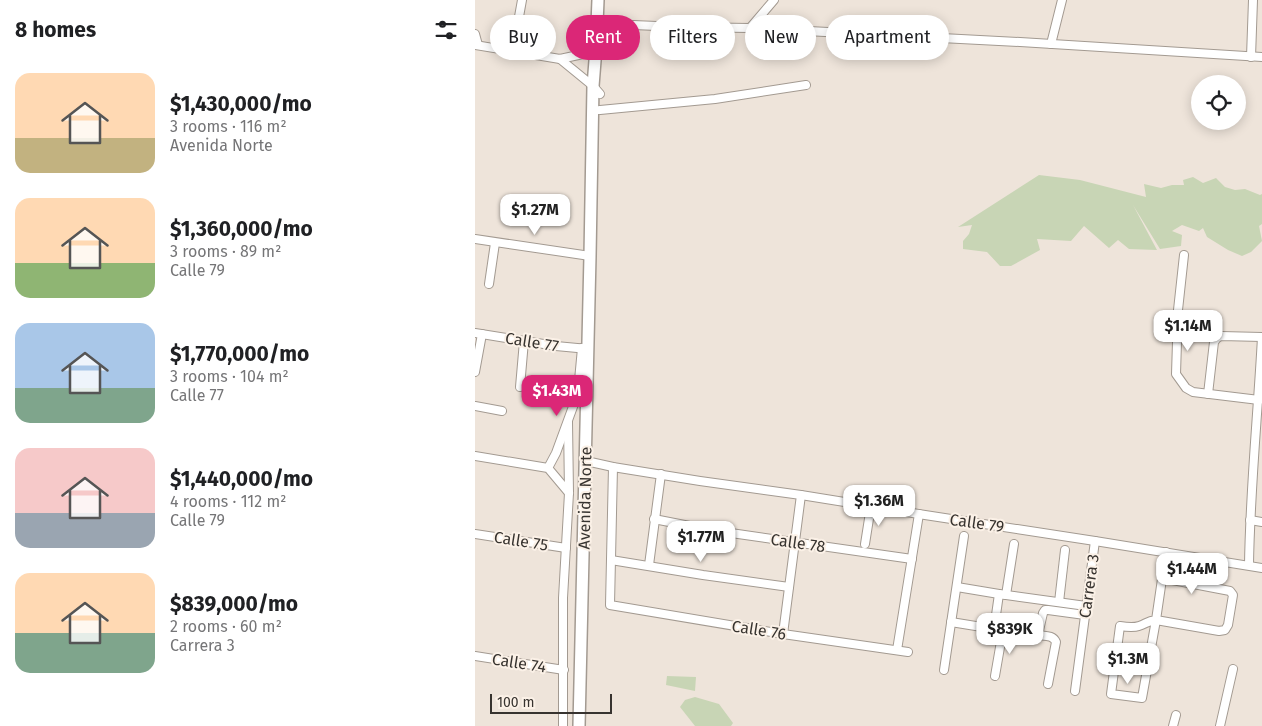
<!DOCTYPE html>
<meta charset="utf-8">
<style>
:root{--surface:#fff;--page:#f6f6f6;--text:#202124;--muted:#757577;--accent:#db2777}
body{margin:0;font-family:"Fira Sans",sans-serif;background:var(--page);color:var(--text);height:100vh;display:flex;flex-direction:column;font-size:19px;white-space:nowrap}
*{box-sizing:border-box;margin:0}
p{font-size:16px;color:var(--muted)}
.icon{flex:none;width:28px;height:28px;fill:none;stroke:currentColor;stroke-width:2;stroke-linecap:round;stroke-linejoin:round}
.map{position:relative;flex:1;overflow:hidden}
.sheet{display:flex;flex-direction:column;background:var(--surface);width:475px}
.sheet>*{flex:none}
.guide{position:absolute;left:15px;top:15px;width:475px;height:45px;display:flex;gap:10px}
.controls{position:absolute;left:716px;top:75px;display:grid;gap:10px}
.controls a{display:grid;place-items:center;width:55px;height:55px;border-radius:50%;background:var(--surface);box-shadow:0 2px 12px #0003;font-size:25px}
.scale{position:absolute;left:15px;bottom:12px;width:122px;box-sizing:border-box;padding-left:5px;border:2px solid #37332f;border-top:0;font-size:14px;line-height:18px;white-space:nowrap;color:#37332f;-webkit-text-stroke:4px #fbf1e7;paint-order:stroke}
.price{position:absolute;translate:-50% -42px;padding:0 11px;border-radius:10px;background:#fff;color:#222;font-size:16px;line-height:32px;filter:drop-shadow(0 1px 2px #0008)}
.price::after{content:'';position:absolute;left:50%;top:30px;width:15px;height:11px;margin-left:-8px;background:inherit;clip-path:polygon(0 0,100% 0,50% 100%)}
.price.active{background:var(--accent);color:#fff}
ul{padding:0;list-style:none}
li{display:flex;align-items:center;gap:15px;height:125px;padding:0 15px}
li span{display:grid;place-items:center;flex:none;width:140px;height:100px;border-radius:15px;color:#555}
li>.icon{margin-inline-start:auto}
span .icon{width:60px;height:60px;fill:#fffc;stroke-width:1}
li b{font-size:21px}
h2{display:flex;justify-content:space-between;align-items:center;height:60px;padding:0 15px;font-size:21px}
.chip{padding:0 18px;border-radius:22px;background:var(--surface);box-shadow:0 2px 12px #0003;font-size:18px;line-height:45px}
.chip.active{background:var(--accent);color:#fff}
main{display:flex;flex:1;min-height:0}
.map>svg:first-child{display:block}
.green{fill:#c8d5b5}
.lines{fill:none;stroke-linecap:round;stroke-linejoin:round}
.minor-casing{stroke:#a39a91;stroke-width:10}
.primary-casing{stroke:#a39a91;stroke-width:14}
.minor{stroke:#fff;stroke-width:8}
.primary{stroke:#fff;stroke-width:11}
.labels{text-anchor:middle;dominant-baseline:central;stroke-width:4;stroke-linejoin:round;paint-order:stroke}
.street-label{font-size:16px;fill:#37332f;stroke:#fbf1e7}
</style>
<main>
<section class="sheet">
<h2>8 homes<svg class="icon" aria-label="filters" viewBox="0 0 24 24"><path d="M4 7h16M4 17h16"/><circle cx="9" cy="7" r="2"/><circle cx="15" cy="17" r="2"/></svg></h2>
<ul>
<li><span style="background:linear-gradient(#ffd9b3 65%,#c2b280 0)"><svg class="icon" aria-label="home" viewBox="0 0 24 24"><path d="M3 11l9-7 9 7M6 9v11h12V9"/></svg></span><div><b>$1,430,000/mo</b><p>3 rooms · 116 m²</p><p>Avenida Norte</p></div></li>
<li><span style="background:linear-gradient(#ffd9b3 65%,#8fb573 0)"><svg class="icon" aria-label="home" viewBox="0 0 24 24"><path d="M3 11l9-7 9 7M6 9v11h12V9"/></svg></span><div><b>$1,360,000/mo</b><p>3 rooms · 89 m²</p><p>Calle 79</p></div></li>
<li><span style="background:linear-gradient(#a9c7e8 65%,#7fa58c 0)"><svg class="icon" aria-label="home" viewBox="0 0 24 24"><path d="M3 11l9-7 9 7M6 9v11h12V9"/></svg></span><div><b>$1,770,000/mo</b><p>3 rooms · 104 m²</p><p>Calle 77</p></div></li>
<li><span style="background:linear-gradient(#f6c9c9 65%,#9aa5b1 0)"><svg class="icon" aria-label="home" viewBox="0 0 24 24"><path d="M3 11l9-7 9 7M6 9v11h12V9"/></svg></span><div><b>$1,440,000/mo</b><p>4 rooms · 112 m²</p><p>Calle 79</p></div></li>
<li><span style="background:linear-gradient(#ffd9b3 60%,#7fa58c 0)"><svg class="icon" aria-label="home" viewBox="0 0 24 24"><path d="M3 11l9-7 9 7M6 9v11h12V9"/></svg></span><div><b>$839,000/mo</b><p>2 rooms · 60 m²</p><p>Carrera 3</p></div></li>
</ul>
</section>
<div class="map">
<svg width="787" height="726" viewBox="0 0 787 726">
<rect width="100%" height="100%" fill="#eee4da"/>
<g class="green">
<polygon points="564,175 605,180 671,197 669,184 686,188 697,185 709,185 708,180 718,177 728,183 741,178 750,187 760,190 770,189 785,195 787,194 787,224 784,226 787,241 776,252 767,256 753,250 732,237 728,228 724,231 707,225 697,231 707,235 706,246 685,249 658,205 682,250 654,249 643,240 634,248 609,226 596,241 562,239 565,250 536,266 525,266 512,252 488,249 488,241 494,234 497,225 483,227"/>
<polygon points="192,676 221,677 220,691 191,685"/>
<polygon points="220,697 244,704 258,723 256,726 220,726 205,707 210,700"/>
</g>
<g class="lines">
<g class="minor-casing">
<g id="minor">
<polyline points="128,25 134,24 206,27 275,28 545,42 787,57"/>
<polyline points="275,28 299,0"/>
<polyline points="0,34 3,45"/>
<polyline points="576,44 587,0"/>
<polyline points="0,45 85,59 108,54 127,44"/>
<polyline points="38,50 47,0"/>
<polyline points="776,57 778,0"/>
<polyline points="85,59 118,86 125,94"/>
<polyline points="125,110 240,99 331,85"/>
<polyline points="0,239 115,256"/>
<polyline points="709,255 703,310 701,374 711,388 718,392 784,400"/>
<polyline points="14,284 20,243"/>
<polyline points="703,315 739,316"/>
<polyline points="0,333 81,346 113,349"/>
<polyline points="0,372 7,334"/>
<polyline points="45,387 49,341"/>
<polyline points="103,391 107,348"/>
<polyline points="733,394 739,342 742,338 746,336 787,337"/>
<polyline points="0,406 27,411"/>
<polyline points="0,456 73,468 94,493"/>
<polyline points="111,461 138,467 225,481 326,495 450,515 620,541 787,568"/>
<polyline points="138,467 135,605 308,634 433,652"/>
<polyline points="73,468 81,453 103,393 111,382"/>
<polyline points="179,519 235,530 437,559"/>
<polyline points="775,520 787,522"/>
<polyline points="0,534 91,548"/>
<polyline points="390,544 396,506"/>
<polyline points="136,560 228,575 314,587"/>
<polyline points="174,565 186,474"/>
<path d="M 774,565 C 775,489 783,413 787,337"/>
<path d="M 687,578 L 755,591 L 758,595 L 753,625 L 750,630 L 744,631 L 681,620 C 672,621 671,624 664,626 C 658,628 651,627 645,626 L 636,694 L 667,698 L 681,620 L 691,552"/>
<polyline points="482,587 524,594"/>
<polyline points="531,595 539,544"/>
<polyline points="584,602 590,550"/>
<polyline points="610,615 573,610 570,610 568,613 563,635 519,629 524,594 611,606"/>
<polyline points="476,622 519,629"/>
<polyline points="308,634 326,495"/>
<path d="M 563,635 C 570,636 578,635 581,642 L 573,684"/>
<polyline points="422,650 444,514"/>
<polyline points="0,656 89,670"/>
<polyline points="469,670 489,536"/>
<polyline points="520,676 528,630"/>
<polyline points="600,691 620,541"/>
<polyline points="88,726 88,598 94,493 93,422"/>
<polyline points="698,726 701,715"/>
<polyline points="745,726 758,669"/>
</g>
</g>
<g class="primary-casing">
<polyline id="primary" points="104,726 115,256 118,86 121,48 123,0"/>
</g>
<use href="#minor" class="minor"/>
<use href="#primary" class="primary"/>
</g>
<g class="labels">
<g class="street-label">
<text transform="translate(57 342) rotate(9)">Calle 77</text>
<text transform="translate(110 498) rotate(-89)">Avenida Norte</text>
<text transform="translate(502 523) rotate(8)">Calle 79</text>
<text transform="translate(46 541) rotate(9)">Calle 75</text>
<text transform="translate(323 543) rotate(8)">Calle 78</text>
<text transform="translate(614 586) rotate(-82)">Carrera 3</text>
<text transform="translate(284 630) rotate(9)">Calle 76</text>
<text transform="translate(44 663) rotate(9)">Calle 74</text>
</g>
</g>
</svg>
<div class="controls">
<a><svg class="icon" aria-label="locate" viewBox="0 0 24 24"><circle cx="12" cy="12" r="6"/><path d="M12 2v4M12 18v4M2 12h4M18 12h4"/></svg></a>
</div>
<div class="scale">100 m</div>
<b class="price" style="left:60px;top:236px">$1.27M</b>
<b class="price" style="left:713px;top:352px">$1.14M</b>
<b class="price active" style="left:82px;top:417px">$1.43M</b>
<b class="price" style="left:404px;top:527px">$1.36M</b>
<b class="price" style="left:226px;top:563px">$1.77M</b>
<b class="price" style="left:717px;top:595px">$1.44M</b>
<b class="price" style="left:535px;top:655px">$839K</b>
<b class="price" style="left:653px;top:685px">$1.3M</b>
<div class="guide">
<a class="chip">Buy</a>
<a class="chip active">Rent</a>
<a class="chip">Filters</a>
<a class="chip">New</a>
<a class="chip">Apartment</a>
</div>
</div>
</main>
